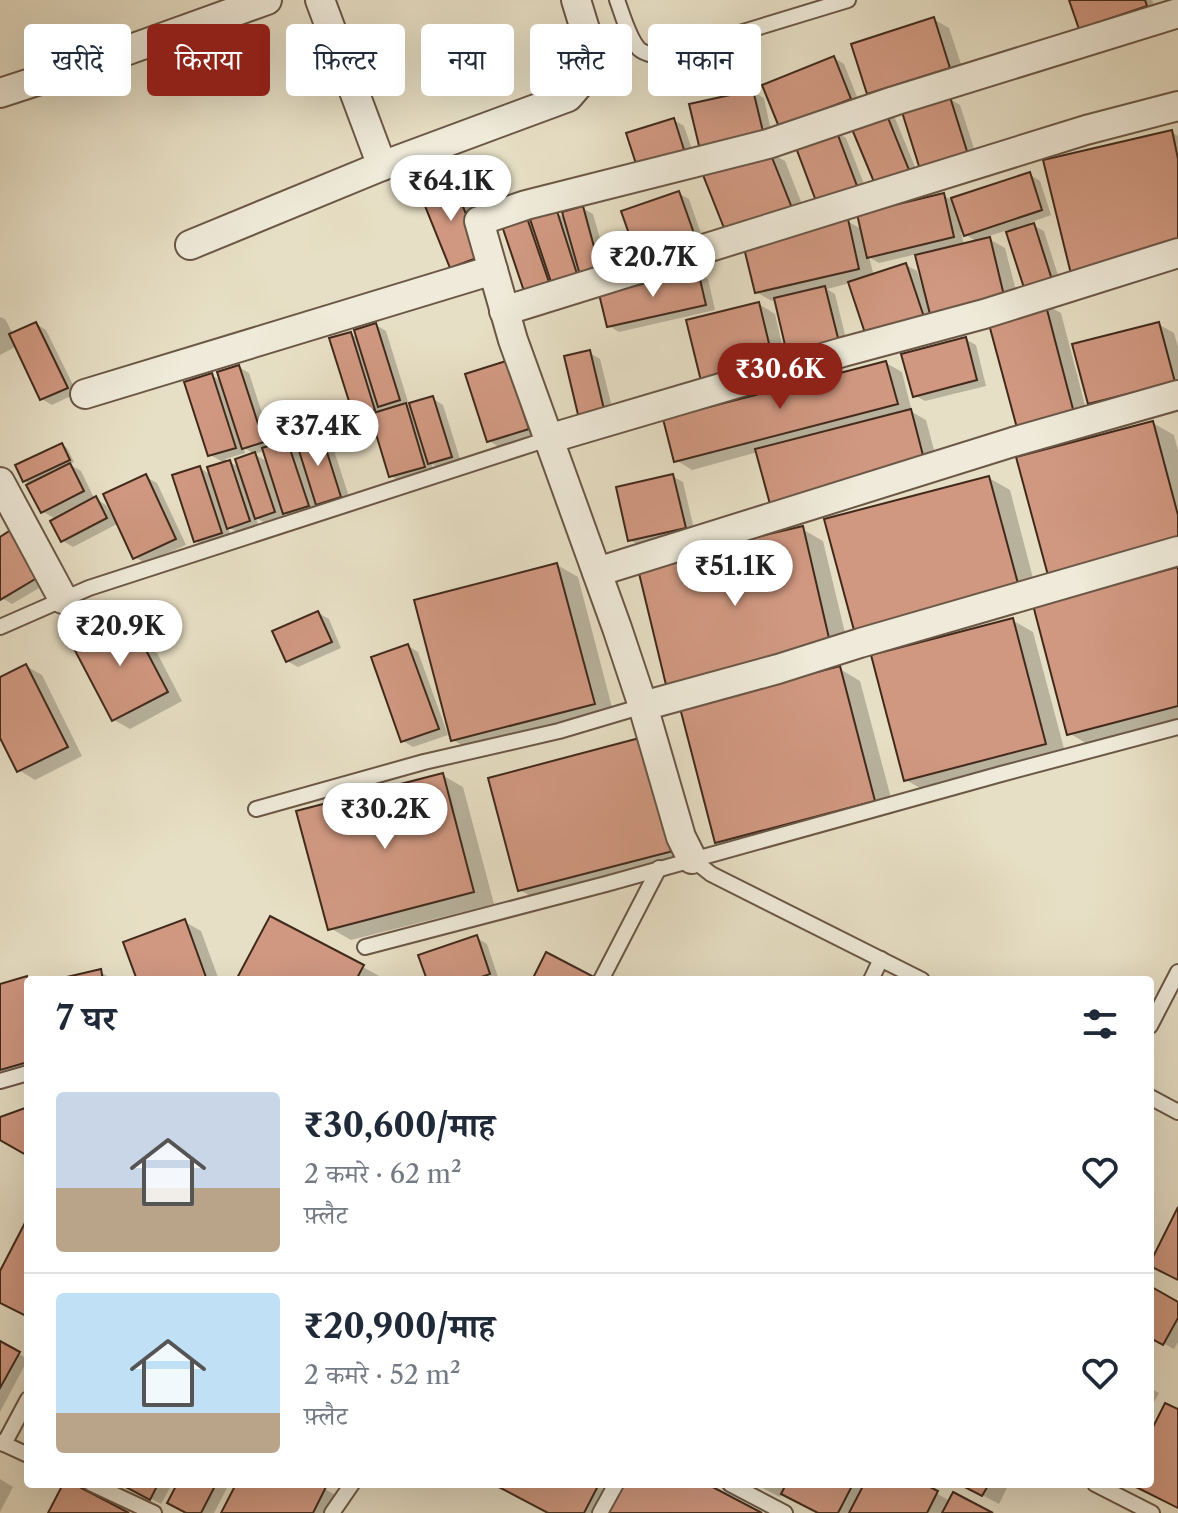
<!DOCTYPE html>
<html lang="hi">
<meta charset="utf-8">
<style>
:root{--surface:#fff;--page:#f6f6f7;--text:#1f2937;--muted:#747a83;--line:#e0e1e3;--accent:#8f2418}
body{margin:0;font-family:"Libre Caslon Text","Noto Serif Devanagari",serif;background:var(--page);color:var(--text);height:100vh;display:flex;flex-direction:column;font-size:30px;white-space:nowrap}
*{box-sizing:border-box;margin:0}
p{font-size:26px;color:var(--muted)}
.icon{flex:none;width:44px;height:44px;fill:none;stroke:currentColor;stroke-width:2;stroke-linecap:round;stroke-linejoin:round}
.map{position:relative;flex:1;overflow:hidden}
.panel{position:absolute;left:24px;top:976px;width:1130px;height:512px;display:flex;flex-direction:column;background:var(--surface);border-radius:8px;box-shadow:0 8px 32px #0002}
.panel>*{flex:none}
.top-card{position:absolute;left:24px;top:24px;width:1130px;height:72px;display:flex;gap:16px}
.price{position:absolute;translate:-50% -68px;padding:0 18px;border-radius:28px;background:#fff;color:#222;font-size:26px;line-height:52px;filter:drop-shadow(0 2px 4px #0008)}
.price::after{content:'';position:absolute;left:50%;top:48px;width:24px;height:18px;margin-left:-12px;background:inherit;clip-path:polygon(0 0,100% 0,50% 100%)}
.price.on{background:var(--accent);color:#fff}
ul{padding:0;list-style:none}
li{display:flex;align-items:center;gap:24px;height:200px;padding:0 32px}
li+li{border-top:2px solid var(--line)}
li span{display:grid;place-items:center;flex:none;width:224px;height:160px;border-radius:8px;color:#555}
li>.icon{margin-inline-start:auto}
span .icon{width:96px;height:96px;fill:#fffc;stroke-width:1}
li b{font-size:34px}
h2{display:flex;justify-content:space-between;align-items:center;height:96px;padding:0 32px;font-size:34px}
.chip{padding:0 28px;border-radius:8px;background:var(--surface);box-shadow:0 8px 32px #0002;font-size:28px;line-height:72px}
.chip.on{background:var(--accent);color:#fff}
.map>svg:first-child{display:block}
.shadow{fill:#0003;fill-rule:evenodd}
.building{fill:#d09881;stroke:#412a1c;stroke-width:2}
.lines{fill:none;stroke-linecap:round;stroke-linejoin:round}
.lane-casing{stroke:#6a5746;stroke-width:18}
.street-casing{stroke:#6a5746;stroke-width:32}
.lane{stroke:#efead9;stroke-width:14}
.street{stroke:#efead9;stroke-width:28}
</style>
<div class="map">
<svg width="1178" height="1513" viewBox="0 0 1178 1513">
<rect width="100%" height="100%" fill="#e7dfc5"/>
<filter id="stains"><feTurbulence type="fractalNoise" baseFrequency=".0025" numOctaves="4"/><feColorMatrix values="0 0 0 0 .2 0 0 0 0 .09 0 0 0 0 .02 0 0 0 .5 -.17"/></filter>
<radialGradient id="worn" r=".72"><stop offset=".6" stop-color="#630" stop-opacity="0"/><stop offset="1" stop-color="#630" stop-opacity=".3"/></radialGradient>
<g class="shadow">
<polygon points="1071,0 1152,0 1156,12 1091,34 1080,28"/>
<polygon points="933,19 949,28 965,76 885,102 869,93"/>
<polygon points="834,58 844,64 860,104 791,132"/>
<polygon points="753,92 764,98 774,145 713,158"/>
<polygon points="950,99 960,105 981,170 936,184"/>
<polygon points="884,110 894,116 923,186 852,123"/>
<polygon points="674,120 684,126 696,161 640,169"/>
<polygon points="836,132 846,138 870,199 831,214"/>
<polygon points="1171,132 1178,136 1178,263"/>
<polygon points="769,152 785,161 807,217 743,241"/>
<path d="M 1029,174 L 1040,181 L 1051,215 L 1029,223 L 1044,231 L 1063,291 L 1028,293 L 1008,230 L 986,237 L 1005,248 L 1021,310 L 1045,304 L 1061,313 L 1089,421 L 1034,435 L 990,320 L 950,330 L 850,283 L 827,289 L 835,294 L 849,351 L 800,363 L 785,354 L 789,372 L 718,389 L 759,304 L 775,314 L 784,353 L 788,352 L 776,300 L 772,301 L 756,292 L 847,221 L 863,230 L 944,196 L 952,200 ZM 961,232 L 978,242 L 964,245 ZM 917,254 L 925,286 L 922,286 L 917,271 L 906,265 L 874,276 L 869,257 L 879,263 Z"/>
<polygon points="452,181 462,187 491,261 462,273 452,267"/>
<polygon points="678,193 689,199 706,248 651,267"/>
<polygon points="582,208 593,214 610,274 538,301 526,217 532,221 556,213 566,218"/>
<polygon points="698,273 708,279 715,310 619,332 609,326"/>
<polygon points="0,317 5,319 13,334 36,324 46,330 77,393 52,405 42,399 17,346 0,355"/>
<polygon points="1158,324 1174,333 1178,347 1178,393 1106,412 1090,403"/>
<polygon points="376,325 386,331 409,405 432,398 443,405 461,462 440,469 432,464 434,473 401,482 391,476 374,419 366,422 356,416 351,334 359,339"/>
<polygon points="965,339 976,345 986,386 925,401 914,395"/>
<polygon points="590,353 600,359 617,427 593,432"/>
<polygon points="506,363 538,434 499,447 489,441"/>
<polygon points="886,363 902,372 912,412 926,420 940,472 758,452 692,470 676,460"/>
<path d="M 239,367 L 249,373 L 273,447 L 287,442 L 300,450 L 320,432 L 330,438 L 351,503 L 328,510 L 315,502 L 318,511 L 295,519 L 282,511 L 285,518 L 267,524 L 256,518 L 259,527 L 239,533 L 228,527 L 231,538 L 206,547 L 196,541 L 200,468 L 211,475 L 225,463 L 210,455 L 212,375 L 221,381 ZM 244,448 L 255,454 L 240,468 L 225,459 L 245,453 ZM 264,451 L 268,462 L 254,454 Z"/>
<polygon points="1153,423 1174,435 1178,451 1178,563"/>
<polygon points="62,445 67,448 74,462 69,464 81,471 94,498 106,505 113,517 146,477 157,483 186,545 145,563 135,557 119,523 73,547 63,541 57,520 42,511 31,485 24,481"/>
<polygon points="672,476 683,482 695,533 641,546 630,540"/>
<polygon points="989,478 1010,490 1040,605 1178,569 1178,722 1089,745 1069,733 1034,604 878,644"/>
<polygon points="802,529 823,541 852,662 835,666 860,681 895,813 738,854 717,842 821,673"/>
<polygon points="0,539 51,581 12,604 2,598 0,596"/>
<polygon points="557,565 578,577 614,715 474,752 453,740"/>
<polygon points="318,613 329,619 341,648 298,667 287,661"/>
<polygon points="127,616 143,626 182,701 130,729 114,720"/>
<polygon points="1012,620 1033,632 1066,756 927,792 906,780"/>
<polygon points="408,646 418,652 448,735 413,747 403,741"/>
<polygon points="26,666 42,675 82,756 35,780 19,770 0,733 0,679"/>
<polygon points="668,751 697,861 541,902 520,890"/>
<polygon points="442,775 463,787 494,904 351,940 330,928"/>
<polygon points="185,922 201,931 219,980 139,980"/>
<polygon points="476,937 487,944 499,980 429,980"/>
<polygon points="363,967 379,976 376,980 238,980"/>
<polygon points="100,972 111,978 111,980 63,980"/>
<polygon points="27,979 30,980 28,980 28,1075 0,1082 0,986"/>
<polygon points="1150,1288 1178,1304 1178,1342 1174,1349 1150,1336"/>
<polygon points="0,1344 28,1359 0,1412"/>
<polygon points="1150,1388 1159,1393 1150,1410"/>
<polygon points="0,1479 13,1487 0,1512"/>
<polygon points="123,1484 172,1484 161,1504"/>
<polygon points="179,1484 229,1484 214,1513 190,1513"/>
<polygon points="239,1484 315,1484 341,1498 333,1513 223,1513"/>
<polygon points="491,1484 619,1484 604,1513 551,1513 497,1485 496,1487"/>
<polygon points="755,1484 920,1484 950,1501 989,1513 821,1513 783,1492 780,1497"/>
<polygon points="961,1484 1009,1484 999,1504"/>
</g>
<g class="building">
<polygon points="1069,0 1145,0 1147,6 1079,29"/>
<polygon points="934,17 950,68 867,94 851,44"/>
<polygon points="834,56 851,99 779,127 762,85"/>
<polygon points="753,90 765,140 701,154 689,104"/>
<polygon points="950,97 971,164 923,179 902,112"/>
<polygon points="884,108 913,180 879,194 849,122"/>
<polygon points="674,118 686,156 638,170 626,133"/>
<polygon points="836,130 860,194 819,209 795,145"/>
<polygon points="1172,130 1178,159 1178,245 1072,278 1043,160"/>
<polygon points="769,150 792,208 726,233 703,175"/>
<polygon points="1030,172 1042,210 964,236 951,198"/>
<polygon points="452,178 482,256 450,268 419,191"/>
<polygon points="679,191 697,242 639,262 621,211"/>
<polygon points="944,193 954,237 867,258 857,214"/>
<polygon points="583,206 600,269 580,275 562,212"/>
<polygon points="557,211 578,277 552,285 530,219"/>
<polygon points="526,215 551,288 526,297 501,223"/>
<polygon points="848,219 859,269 755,293 743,244"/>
<polygon points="1034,223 1054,286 1026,294 1006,232"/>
<polygon points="990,237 1006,304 932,322 915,255"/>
<polygon points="906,263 926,323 868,342 848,282"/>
<polygon points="698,271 706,305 607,327 599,294"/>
<polygon points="825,286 840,346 788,358 774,298"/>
<polygon points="759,302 774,364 701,381 686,320"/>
<polygon points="1045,302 1074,413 1017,428 987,317"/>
<polygon points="36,322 68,388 40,400 9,334"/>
<polygon points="1159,322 1175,382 1088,404 1072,344"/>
<polygon points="376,323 400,400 378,407 354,330"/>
<polygon points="351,332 375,410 354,417 329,338"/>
<polygon points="966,337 977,380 913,397 901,354"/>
<polygon points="590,350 607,422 581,427 564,356"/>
<polygon points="506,361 529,429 487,442 465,374"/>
<polygon points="886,361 898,404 674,462 663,419"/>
<polygon points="239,365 264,442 242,449 217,372"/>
<polygon points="212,373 236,448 208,456 184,382"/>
<polygon points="433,396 452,457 428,464 409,403"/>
<polygon points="406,403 425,467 389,477 370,414"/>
<polygon points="911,409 925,463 770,504 755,449"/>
<polygon points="1153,421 1178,515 1178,546 1049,579 1016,457"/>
<polygon points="320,430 341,497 316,505 295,438"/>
<polygon points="287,440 309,506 283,514 262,448"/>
<polygon points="62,443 70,460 23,482 15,465"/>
<polygon points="255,452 275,512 255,519 235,459"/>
<polygon points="230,460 250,521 227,529 207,467"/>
<polygon points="70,463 84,491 41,513 26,485"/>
<polygon points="200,466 222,533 194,542 172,475"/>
<polygon points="146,474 176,539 133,559 103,494"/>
<polygon points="673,474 686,528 628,541 616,487"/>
<polygon points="989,476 1020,591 855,634 824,519"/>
<polygon points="96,496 107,518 61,542 50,521"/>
<polygon points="803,526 832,651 667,689 637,565"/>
<polygon points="14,528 42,575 0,600 0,537"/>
<polygon points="557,563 595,704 451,741 414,600"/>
<polygon points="1178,567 1178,706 1067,735 1033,605"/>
<polygon points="318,611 332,642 286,662 272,631"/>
<polygon points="127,614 168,692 112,721 71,643"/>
<polygon points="1013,618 1046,744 904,781 871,655"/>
<polygon points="408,644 439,729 401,742 371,657"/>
<polygon points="26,664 68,747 17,772 0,738 0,677"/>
<polygon points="840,666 875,801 715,843 680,708"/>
<polygon points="647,736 677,850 518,891 488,778"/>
<polygon points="443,773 474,892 328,930 296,811"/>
<polygon points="270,916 364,965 356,980 236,980"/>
<polygon points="185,919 207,980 137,980 123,942"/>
<polygon points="477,935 490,974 473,980 427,980 418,955"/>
<polygon points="546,952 594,977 593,980 532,980"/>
<polygon points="101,969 103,980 54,980"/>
<polygon points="27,976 28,1062 0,1070 0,984"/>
<polygon points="28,1107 28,1156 0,1140 0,1117"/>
<polygon points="1178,1207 1178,1280 1150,1266 1150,1263"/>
<polygon points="28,1217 28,1317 0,1303 0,1271"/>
<polygon points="1150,1286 1178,1302 1178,1318 1163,1345 1150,1338"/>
<polygon points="0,1341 20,1352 0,1388"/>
<polygon points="1165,1403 1178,1409 1178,1508 1130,1484 1150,1484 1150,1433"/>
<polygon points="63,1484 74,1484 129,1513 48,1513"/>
<polygon points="120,1484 158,1484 150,1500"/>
<polygon points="177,1484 216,1484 201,1513 186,1513 167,1503"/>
<polygon points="236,1484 320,1484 326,1487 313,1513 221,1513"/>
<polygon points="493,1484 599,1484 584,1513 548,1513"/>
<polygon points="623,1484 707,1484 762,1513 607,1513"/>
<polygon points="786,1484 853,1484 838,1513 818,1513 781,1494"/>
<polygon points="864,1484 924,1484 938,1491 927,1513 849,1513"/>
<polygon points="959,1484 989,1484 982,1496"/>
<polygon points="953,1492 993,1513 942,1513"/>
</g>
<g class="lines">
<g class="lane-casing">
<g id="lane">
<path d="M 617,0 C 622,13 629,39 639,49 C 646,55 656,55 664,56 L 848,0"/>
<polyline points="0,627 89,588 548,439"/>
<polyline points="256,809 424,762 559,731 643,706"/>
<polyline points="692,859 711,874 922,980"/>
<polyline points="365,947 606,884 1001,774 1178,727"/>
<polyline points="601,980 659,868"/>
<polyline points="871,980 881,959"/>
<polyline points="1150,1026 1178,972"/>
<polyline points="0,1081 28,1073"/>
<polyline points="1150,1097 1178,1112"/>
<polyline points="0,1442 28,1455"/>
<polyline points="4,1444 28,1399"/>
<polyline points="92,1484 154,1513"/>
<polyline points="730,1484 785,1513"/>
<polyline points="1095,1484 1152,1513"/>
<polyline points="332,1513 352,1484"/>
<polyline points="600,1513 616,1484"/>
</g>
</g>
<g class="street-casing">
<g id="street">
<polyline points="320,0 382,166"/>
<polyline points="0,93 92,63 267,0"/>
<polyline points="190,245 382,166 568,97 586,76 591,49 576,0"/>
<polyline points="504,311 1086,130 1178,106"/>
<polyline points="85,394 493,270"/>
<polyline points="548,439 843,352 984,314 1178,253"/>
<polyline points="0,482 63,599"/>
<polyline points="597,572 1013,442 1178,395"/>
<polyline points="643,706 778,669 860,643 1178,551"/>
<polyline points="692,859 681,837 643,706 617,628 513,340 479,221 526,205 768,144 894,101 1178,13"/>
</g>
</g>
<use href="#lane" class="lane"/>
<use href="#street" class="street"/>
</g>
<rect width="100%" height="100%" filter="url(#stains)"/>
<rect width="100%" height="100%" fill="url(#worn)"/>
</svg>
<b class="price" style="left:451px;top:223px">₹64.1K</b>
<b class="price" style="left:653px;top:299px">₹20.7K</b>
<b class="price on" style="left:780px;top:411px">₹30.6K</b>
<b class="price" style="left:318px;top:468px">₹37.4K</b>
<b class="price" style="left:735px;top:608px">₹51.1K</b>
<b class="price" style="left:120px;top:668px">₹20.9K</b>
<b class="price" style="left:385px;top:851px">₹30.2K</b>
<div class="top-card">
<a class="chip">खरीदें</a>
<a class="chip on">किराया</a>
<a class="chip">फ़िल्टर</a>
<a class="chip">नया</a>
<a class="chip">फ़्लैट</a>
<a class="chip">मकान</a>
</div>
<section class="panel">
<h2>7 घर<svg class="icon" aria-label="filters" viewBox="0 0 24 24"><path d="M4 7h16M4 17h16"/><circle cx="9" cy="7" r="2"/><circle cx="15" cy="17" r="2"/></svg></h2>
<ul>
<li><span style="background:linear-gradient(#c9d6e8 60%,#b9a48a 0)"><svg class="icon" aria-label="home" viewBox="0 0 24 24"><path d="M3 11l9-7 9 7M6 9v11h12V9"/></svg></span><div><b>₹30,600/माह</b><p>2 कमरे · 62 m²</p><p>फ़्लैट</p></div><svg class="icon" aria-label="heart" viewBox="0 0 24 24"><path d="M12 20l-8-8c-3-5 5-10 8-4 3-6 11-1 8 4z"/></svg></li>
<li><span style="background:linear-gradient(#bfe0f5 75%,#b9a48a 0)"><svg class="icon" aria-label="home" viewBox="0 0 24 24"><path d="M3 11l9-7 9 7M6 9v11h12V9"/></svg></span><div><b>₹20,900/माह</b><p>2 कमरे · 52 m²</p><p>फ़्लैट</p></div><svg class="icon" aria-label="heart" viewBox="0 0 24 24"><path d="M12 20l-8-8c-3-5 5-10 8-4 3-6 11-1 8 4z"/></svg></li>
</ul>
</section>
</div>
